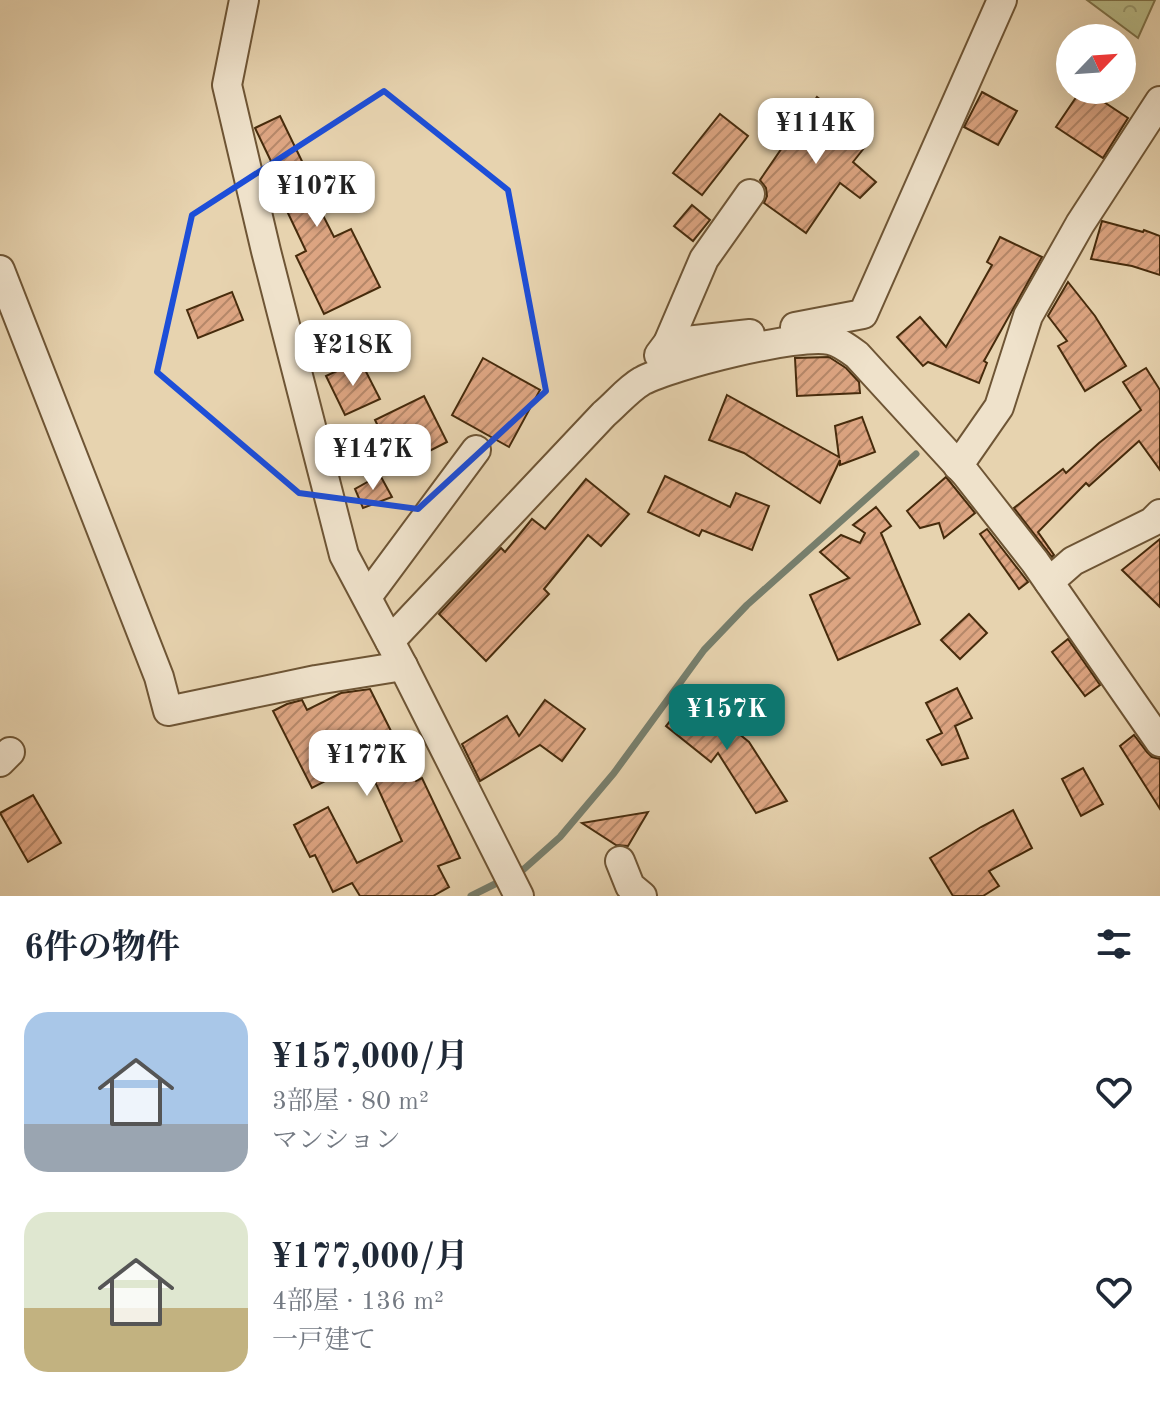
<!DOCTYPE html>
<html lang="ja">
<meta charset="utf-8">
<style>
:root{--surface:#fff;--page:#f2f2f3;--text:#1f2937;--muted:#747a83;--accent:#0f766e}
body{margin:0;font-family:"Old Standard TT","Noto Serif JP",serif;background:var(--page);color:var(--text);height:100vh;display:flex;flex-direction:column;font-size:30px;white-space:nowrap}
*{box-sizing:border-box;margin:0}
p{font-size:26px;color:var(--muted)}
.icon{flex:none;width:44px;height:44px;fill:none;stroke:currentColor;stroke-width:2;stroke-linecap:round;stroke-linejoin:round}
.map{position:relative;height:896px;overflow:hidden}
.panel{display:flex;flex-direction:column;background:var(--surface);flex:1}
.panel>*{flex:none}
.needle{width:52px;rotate:65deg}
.tools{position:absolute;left:1056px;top:24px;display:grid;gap:16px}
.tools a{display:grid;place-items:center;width:80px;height:80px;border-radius:50%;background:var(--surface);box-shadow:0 8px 32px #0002;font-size:40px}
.price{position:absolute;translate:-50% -68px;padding:0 18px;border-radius:16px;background:#fff;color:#222;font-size:26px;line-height:52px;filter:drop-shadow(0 2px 4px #0008)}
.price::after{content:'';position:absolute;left:50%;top:48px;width:24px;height:18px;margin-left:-12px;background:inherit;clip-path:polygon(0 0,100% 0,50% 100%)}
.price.on{background:var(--accent);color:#fff}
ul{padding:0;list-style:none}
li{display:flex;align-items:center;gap:24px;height:200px;padding:0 24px}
li span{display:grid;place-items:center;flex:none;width:224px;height:160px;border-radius:24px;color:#555}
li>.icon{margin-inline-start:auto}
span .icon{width:96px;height:96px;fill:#fffc;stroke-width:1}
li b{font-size:34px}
h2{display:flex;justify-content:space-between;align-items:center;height:96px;padding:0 24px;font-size:34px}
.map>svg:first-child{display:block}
.forest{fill:url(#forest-crowns);stroke:#7f734a;stroke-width:2}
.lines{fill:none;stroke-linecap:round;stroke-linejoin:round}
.stream{stroke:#777f6d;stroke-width:7}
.building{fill:url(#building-hatch);stroke:#462b0c;stroke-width:2}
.minor-casing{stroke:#6e5535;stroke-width:32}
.minor{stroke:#efe2cb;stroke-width:28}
.marked{fill:none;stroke:#1d4ed8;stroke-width:6;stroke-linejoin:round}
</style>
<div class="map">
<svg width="1160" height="896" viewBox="0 0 1160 896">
<defs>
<pattern id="forest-crowns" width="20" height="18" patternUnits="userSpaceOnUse" patternTransform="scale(2)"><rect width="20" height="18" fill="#b8bb88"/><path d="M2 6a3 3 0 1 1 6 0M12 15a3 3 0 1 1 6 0" fill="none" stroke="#97986e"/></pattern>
<pattern id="building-hatch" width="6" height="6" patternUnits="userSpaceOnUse" patternTransform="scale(2)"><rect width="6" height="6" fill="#dda582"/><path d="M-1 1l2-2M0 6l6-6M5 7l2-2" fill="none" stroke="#b58769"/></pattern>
</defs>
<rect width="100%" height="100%" fill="#e7d3af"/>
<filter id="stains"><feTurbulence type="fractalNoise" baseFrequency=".0025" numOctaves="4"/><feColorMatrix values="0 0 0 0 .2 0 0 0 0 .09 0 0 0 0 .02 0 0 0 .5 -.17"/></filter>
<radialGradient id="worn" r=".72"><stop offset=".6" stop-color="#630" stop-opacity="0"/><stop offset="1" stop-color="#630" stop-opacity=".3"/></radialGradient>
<polygon class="forest" points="1087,0 1155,0 1138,38"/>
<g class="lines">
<g class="stream">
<polyline points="516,873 524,869 560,837 614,773 704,650 747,605 916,454"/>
<polyline points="471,896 505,879"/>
</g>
</g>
<g class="building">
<polygon points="1081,90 1109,90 1101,100 1128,118 1103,158 1056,127"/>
<polygon points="982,92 1017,111 998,145 964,127"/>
<polygon points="817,97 872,138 853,162 876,182 860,198 840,183 806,233 764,203 767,196 766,188 760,180"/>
<polygon points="720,114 748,136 702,195 673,173"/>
<polygon points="280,116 314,186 309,188 334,237 351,229 380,287 324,314 296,256 306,251 287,211 293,207 255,128"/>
<polygon points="692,205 710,220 693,241 674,226"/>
<polygon points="1102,221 1143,232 1144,230 1160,236 1160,275 1132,266 1091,259"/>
<polygon points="1000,237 1042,257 984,361 987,363 979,383 928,362 923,366 897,337 920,317 946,347 992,265 987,262"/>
<polygon points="1068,282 1095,316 1126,366 1085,391 1058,346 1067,341 1048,316"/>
<polygon points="232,292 243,320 198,338 187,310"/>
<polygon points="829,357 846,368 859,382 860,393 797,396 795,358"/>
<polygon points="483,358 540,390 509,447 452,415"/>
<polygon points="360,360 380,399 345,415 326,376"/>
<polygon points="1146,368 1160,390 1160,470 1139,441 1089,486 1086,483 1038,532 1054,555 1052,557 1014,508 1063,469 1066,473 1099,443 1141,410 1123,382"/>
<polygon points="727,395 839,457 835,426 862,417 875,452 840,465 840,460 820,503 744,453 709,440"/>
<polygon points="424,396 447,442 398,467 375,420"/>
<polygon points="380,475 392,497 363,508 355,489"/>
<polygon points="665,476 730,507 736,493 769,506 752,550 702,530 699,536 648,512"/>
<polygon points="946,477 975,513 944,538 939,523 920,528 907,511"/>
<polygon points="586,479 629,514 601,546 588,535 544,589 549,594 486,661 439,614 501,548 505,552 532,519 545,529"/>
<polygon points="876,507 891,526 881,533 920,624 838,660 810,595 849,578 820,552 841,535 860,543 865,533 853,525"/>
<polygon points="987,529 1028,582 1019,589 980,534"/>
<polygon points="1160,539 1160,607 1122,570"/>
<polygon points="969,614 987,633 960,659 941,640"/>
<polygon points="1068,639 1100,685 1085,696 1052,652"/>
<polygon points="957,688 972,718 955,726 968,758 942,765 927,740 942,733 926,703"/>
<polygon points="370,689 416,781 422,778 460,858 438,866 449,887 433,896 360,896 352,883 333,892 315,855 310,857 294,825 328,807 357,863 402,841 372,775 364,779 356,765 312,788 273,711 287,704 302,700 307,710 341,693"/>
<polygon points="691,695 749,742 787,801 756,813 718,753 711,762 666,726"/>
<polygon points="545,700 585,729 562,761 540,745 480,781 462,744 507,716 519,736"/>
<polygon points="1134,735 1147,752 1152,757 1160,759 1160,809 1120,746"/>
<polygon points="1083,768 1103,804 1081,816 1062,779"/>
<polygon points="33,795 61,843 28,862 0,813"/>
<polygon points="1013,810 1032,848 989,871 999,886 983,896 953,896 930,858 981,827"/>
<polygon points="648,812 628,846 616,845 582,823"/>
</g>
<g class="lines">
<g class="minor-casing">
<g id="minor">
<polyline points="244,0 227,85 266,251 344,555 403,666 519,896"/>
<polyline points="0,270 159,677 168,711 316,680 403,666"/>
<polyline points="795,327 863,314 1002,0"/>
<polyline points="668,343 750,334"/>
<polyline points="659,355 668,343 704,259 750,194"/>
<polyline points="958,466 999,407 1028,316 1080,224 1160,101"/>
<polyline points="1049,582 1073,561 1152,522 1160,514"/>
<polyline points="367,597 476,450"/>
<path d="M 390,641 L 604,414 C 616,404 628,389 642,381 C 672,365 798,333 830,340 C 840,342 849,349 857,355 L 966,474 L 1035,562 L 1160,742"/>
<polyline points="0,762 10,752"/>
<polyline points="620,861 630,886 642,896"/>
</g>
</g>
<use href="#minor" class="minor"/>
</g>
<path class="marked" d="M 384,91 L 508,190 L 546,391 L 418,509 L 299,493 L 157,372 L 192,215 Z"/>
<rect width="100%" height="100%" filter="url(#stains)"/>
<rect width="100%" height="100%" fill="url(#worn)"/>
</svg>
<div class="tools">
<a><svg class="needle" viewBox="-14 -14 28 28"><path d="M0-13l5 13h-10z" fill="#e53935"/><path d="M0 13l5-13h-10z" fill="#747a83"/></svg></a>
</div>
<b class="price" style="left:816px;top:166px">¥114K</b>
<b class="price" style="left:317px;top:229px">¥107K</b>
<b class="price" style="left:353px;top:388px">¥218K</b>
<b class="price" style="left:373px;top:492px">¥147K</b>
<b class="price on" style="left:727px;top:752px">¥157K</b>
<b class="price" style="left:367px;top:798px">¥177K</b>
</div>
<section class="panel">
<h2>6件の物件<svg class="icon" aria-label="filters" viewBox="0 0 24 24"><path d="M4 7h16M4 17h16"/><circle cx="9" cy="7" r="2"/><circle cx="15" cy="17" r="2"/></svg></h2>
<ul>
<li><span style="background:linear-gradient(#a9c7e8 70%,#9aa5b1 0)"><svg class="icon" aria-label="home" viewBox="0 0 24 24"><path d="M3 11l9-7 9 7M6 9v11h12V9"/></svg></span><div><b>¥157,000/月</b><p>3部屋 · 80 m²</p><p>マンション</p></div><svg class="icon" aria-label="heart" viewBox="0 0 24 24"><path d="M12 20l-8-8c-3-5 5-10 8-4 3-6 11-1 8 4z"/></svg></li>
<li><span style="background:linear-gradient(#dfe7d0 60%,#c2b280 0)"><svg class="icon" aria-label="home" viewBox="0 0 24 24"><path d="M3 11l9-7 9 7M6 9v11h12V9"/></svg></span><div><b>¥177,000/月</b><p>4部屋 · 136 m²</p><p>一戸建て</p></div><svg class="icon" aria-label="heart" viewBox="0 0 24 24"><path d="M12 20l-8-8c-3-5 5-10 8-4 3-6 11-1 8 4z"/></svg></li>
</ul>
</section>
